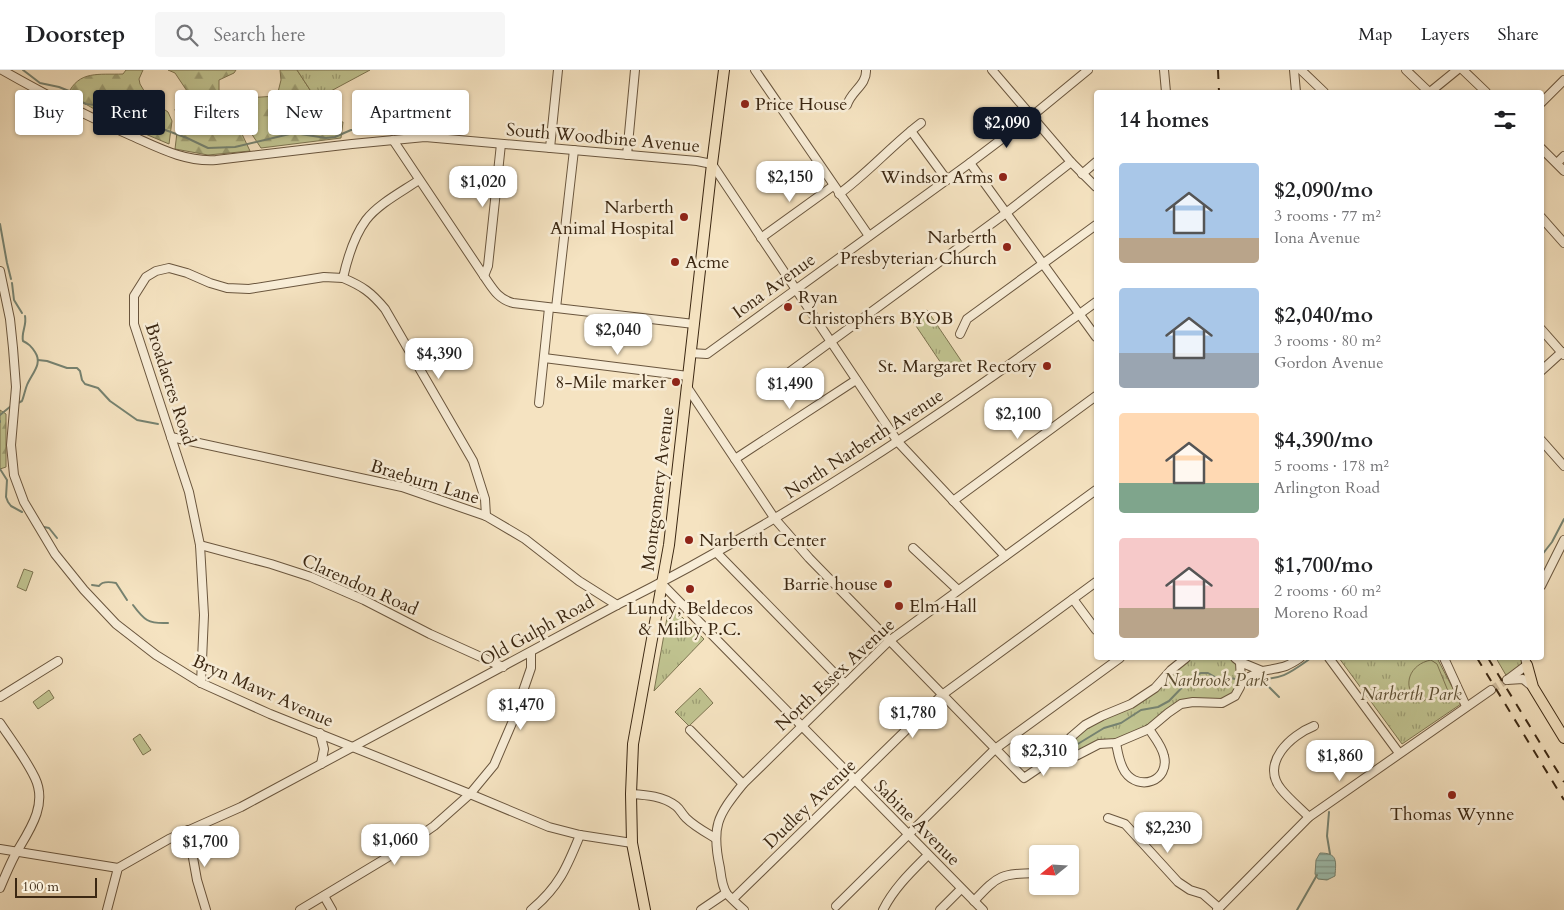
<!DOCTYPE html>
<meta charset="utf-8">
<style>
:root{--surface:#fff;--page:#f6f6f6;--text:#202124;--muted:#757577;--line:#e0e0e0;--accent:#111827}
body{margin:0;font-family:Cardo,serif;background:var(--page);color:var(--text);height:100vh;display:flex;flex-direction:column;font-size:19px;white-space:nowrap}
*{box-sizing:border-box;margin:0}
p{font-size:16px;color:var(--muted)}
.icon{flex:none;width:28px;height:28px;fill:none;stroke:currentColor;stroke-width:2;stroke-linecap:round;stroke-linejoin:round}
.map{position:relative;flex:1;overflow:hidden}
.details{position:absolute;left:1094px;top:20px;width:450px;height:570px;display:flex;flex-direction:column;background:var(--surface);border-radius:5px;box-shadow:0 1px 4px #0004}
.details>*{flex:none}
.hud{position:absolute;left:15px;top:20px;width:475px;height:45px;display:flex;gap:10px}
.needle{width:32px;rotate:252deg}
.fabs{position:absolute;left:1029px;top:775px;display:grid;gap:10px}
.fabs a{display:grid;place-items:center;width:50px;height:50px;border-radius:5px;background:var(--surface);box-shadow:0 1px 4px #0004;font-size:25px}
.scale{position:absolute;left:15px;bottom:12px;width:82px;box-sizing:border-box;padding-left:5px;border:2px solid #3b2712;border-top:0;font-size:14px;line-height:18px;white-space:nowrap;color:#3b2712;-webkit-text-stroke:4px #f8edd7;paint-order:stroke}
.price{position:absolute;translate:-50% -42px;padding:0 11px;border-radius:10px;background:#fff;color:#222;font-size:16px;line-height:32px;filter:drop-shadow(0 1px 2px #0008)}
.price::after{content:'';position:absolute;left:50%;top:30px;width:15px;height:11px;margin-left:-8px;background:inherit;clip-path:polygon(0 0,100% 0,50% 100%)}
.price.selected{background:var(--accent);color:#fff}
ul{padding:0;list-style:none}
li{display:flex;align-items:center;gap:15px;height:125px;padding:0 25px}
li span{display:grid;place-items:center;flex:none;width:140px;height:100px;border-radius:5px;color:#555}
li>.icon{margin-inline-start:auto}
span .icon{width:60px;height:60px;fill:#fffc;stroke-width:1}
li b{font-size:21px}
h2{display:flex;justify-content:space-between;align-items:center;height:60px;padding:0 25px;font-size:21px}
.chip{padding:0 18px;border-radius:5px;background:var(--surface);box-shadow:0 1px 4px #0004;font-size:18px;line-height:45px}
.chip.selected{background:var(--accent);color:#fff}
header{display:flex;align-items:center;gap:30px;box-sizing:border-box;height:70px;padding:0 25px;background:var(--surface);border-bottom:1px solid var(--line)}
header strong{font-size:24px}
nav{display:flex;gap:28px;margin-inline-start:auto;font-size:18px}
.search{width:350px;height:45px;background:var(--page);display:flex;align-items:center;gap:12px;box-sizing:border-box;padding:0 18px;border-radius:5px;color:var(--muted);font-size:19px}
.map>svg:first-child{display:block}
.forest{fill:url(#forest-firs);stroke:#7e7551}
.park{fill:url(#park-tufts);stroke:#7e7551}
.pitch{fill:#c0c390;stroke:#7e7551}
.water{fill:url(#water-rules);stroke:#768270}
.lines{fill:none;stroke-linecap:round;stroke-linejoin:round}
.stream{stroke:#768270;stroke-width:2}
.minor-tunnel{stroke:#d0bd9e;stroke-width:8;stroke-dasharray:8 4;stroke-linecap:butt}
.minor-casing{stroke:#6a563e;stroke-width:10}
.major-casing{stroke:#3b2712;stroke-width:12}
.minor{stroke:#f8edd7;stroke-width:8}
.major{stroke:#f5e3c1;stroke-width:10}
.rail{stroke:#3b2712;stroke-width:2;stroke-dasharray:9 9;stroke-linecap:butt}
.poi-dot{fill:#8f2418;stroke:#f8edd7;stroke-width:2}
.labels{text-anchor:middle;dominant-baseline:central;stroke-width:5;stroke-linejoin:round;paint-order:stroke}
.poi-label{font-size:18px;fill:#3b2712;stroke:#f8edd7;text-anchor:end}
.street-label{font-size:18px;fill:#3b2712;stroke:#f8edd7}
.park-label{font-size:18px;font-style:italic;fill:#5c4e32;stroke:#f8edd7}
</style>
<header>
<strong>Doorstep</strong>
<div class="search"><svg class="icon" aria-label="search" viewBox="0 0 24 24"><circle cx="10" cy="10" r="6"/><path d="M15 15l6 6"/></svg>Search here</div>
<nav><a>Map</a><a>Layers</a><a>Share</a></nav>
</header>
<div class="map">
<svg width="1564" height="840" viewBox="0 0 1564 840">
<defs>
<pattern id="forest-firs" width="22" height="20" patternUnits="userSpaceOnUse" patternTransform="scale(1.25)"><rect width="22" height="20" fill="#c0c390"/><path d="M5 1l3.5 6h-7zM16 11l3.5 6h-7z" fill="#9d9e74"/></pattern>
<pattern id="park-tufts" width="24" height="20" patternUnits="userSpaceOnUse" patternTransform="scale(1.25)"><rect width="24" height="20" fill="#c0c390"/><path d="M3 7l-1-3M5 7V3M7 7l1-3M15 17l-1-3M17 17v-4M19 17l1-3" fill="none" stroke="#9d9e74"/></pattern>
<pattern id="water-rules" width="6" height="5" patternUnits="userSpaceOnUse" patternTransform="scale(1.25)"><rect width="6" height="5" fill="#9dbeaf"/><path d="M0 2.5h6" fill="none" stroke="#819a8d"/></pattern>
</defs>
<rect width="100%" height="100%" fill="#f5e3c1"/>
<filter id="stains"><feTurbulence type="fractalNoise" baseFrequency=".004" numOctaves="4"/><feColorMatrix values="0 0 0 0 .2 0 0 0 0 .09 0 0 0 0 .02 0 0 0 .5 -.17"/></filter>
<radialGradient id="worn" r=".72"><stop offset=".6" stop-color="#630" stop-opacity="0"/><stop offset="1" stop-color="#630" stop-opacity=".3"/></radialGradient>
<g class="forest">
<path d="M 126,0 L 143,0 L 139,9 L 140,14 L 149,29 L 168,42 L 172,51 L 169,74 L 117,52 L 68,24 C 79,0 99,5 123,4 Z"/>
<polygon points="168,0 236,0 234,3 219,10 219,25 226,30 231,47 242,64 250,81 208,85 175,79 178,54 175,39 182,37 189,24 175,3"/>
<polygon points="280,0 297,0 316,29 322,50 343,52 341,68 261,78 243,51 237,36 245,28 277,26 281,10"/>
<polygon points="0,340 6,344 6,397 0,399"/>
</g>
<g class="park">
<polygon points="297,0 370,0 316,29"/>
<polygon points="927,240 962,292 947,302 912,250"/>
<polygon points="674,539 704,569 654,621 668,542"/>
<polygon points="1186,588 1235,588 1240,592 1240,617 1222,633 1181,634 1149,659 1084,683 1052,689 1071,667 1131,634"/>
<polygon points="1339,588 1437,588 1461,634 1402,674"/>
<polygon points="1496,588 1521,588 1522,597 1507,607"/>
<polygon points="700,618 713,633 689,656 675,642"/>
</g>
<g class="pitch">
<polygon points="24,499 33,502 26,521 17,517"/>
<path d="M 1431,590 L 1437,594 L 1448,621 L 1441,622 L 1423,631 L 1417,631 C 1401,615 1410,594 1431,590 Z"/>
<polygon points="49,620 54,628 38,639 33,632"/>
<polygon points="140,664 151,680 143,685 133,669"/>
</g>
<path class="water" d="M 1320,783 C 1338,783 1336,791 1335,806 L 1327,810 L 1318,809 L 1315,804 L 1316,790 Z"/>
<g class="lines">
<g class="stream">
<polyline points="23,0 40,13 59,17 69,21 74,28 86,34 95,35 104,32 141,51 187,68 208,78 235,77 294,63 326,68 335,67 351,60 376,60 402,53 440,57"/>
<polyline points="0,154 7,193 11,209"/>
<polyline points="12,213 14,230 22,243"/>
<polyline points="38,290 47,291 67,298 77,298 80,301 82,310 85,314 98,318 110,331 137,350 158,354"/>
<path d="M 18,333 L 22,331 C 24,326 25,320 27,315 C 32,303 43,294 35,282 C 31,276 29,274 23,271 C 21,263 27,255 25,246"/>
<polyline points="0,345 11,336"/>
<polyline points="0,351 0,352"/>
<polyline points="0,399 7,410 6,427 8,432 11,436 22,442"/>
<polyline points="44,457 49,458 57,468"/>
<polyline points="1541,486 1552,472 1564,449"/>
<path d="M 92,515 L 99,516 C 102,511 111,512 116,513 L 127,530"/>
<path d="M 133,535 C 144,550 148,554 168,553"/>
<path d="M 1255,609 C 1282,610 1290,603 1311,588"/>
<polyline points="1265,610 1267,615 1279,627"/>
<polyline points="1063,683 1104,658 1121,653 1141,640 1158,637 1169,631 1192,607 1201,603 1208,603 1215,607 1237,609"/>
<polyline points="1329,742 1327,766 1330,784"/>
<polyline points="1297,840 1317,805"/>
</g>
<polyline class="minor-tunnel" points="1491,620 1507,610"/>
<g class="minor-casing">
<g id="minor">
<path d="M 2,0 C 46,25 86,46 132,66 C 159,78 185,92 216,90 L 352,74 L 425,67 L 697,91 L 712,94 L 898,372 L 1005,486"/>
<polyline points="755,0 869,166"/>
<polyline points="992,0 1071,92 1096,117"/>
<polyline points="1164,0 1166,22"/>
<polyline points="1294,0 1296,22"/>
<polyline points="1301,0 1324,22"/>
<polyline points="1406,0 1429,22"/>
<polyline points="1463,0 1486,22"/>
<polyline points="1430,22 1457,0"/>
<polyline points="1541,33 1564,10"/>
<path d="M 847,35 C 851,21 867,15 866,0"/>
<polyline points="911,61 947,110"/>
<path d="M 393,70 L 484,206 C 493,219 498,229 513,233 L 694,254"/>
<polyline points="550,78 558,0"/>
<polyline points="1541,78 1564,101"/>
<polyline points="627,85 635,0"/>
<polyline points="970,93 1096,267"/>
<polyline points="1557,93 1564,86"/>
<polyline points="1082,104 1096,92"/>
<path d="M 839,124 C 868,103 892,75 921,53"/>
<polyline points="1541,147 1564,173"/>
<polyline points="761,168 833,116"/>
<polyline points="0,201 10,249 13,278 16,317 11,375 14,405 24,432 55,484 84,520 116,554 156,585 201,613 270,644 470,724 549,757 580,765 632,773"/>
<polyline points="484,206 488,196 501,74"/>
<path d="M 343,208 C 362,216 371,222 385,239 L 473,391 L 485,429 L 486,446"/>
<polyline points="556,238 574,80"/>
<polyline points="1541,259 1564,285"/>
<polyline points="960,264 967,249 1096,155"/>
<polyline points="690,283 707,284 970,93 1032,46 1088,0"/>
<polyline points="544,288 688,306"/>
<polyline points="1541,301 1562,282"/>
<polyline points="687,317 775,449 809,488 1024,708 1052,689 1071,667 1085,655 1102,646 1131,634 1155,618 1171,600 1186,588"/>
<polyline points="765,320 1006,143 1071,92"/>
<polyline points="539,333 549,238"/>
<polyline points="171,367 402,417 486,446 525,469 579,511 617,535"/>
<polyline points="1541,370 1564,396"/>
<polyline points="735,389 856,310"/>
<polyline points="953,431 1096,326"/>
<polyline points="200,475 271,494 311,507 364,530 430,564 503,597"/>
<polyline points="913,478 958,520"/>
<polyline points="716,482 845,614"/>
<polyline points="662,514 983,840"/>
<polyline points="1541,516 1564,470"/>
<polyline points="1073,529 1096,560"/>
<polyline points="1235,588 1240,592 1262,601"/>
<polyline points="1329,588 1399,683"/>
<polyline points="1444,588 1466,636"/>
<polyline points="1507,610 1527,595 1525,588"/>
<polyline points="1507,610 1523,609 1533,617"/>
<path d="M 1241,611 C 1248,608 1256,603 1263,601 C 1281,597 1284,599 1300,588"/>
<path d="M 201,613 L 204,545 L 200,475 L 189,422 L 134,254 L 134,226 L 146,207 L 156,201 L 169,198 L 187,203 L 210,213 L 227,218 L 249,219 L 324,207 L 343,208 C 347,190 355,165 366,150 C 378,134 403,121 419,110"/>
<polyline points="0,627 58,591"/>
<path d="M 0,653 C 12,671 26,689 35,708 C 48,735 29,761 16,783 C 10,794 5,806 0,818"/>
<polyline points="690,660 743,714"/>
<polyline points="320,663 324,679 321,694"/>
<path d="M 1116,673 C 1118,683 1119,693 1125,702 C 1139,722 1170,711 1164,686 C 1162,676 1155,668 1149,659"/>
<polyline points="1052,689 1072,688 1099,674 1116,673 1149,659 1168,643 1181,634 1193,632 1222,633 1235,626 1240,617 1241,611 1240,592"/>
<path d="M 631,724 C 647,725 663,726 676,736 C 680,739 682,744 686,748 C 694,756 705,762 715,768"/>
<path d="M 1309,747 C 1300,738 1289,729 1281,719 C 1260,693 1291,665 1314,656"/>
<polyline points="1108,748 1125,754 1178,812 1190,820 1203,824 1219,838"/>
<polyline points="188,760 197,810 206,840"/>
<polyline points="0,779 118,798"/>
<polyline points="324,826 332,840"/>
<polyline points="733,829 942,625 1096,512"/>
<path d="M 974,831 C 999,804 1001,804 1038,803"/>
<polyline points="836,836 995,679 1120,588"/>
<path d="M 107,840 L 118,798 L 169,769 L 241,737 L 617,535 C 788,449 942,345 1096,232"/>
<polyline points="300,840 398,781 434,756 470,724 494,695 512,653 531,598 531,582"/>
<path d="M 531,840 C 559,817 567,797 580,765"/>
<polyline points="701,840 726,823"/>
<path d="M 744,840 C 738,835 732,829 727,824 C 722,817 721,806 720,798 C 711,757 717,746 743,714 L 889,571 L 1096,420"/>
<path d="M 883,840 C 894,818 911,802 928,785"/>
<polyline points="940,840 961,819"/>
<polyline points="1217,840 1309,747 1491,620"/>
</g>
</g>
<g class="major-casing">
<g id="major">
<polyline points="1527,595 1533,617 1564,668"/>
<polyline points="645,840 632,773 631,724 633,674 669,475 712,94 724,0"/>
</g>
</g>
<use href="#minor" class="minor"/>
<use href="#major" class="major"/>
<g class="rail">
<polyline points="1218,0 1219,22"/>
<polyline points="1477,588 1564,730"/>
<polyline points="1488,588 1564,712"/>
</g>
</g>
<g class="poi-dot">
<circle cx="745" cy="34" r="5"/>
<circle cx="1003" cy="107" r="5"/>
<circle cx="684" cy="147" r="5"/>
<circle cx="1007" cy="177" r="5"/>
<circle cx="675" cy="192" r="5"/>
<circle cx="788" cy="237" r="5"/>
<circle cx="1047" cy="296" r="5"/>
<circle cx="676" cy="312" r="5"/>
<circle cx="689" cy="470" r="5"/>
<circle cx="888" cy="514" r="5"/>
<circle cx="690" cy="519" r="5"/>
<circle cx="899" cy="536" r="5"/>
<circle cx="1452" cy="725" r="5"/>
</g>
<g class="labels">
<g class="poi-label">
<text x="755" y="34" text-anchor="start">Price House</text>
<text x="993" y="107">Windsor Arms</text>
<text x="674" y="137">Narberth<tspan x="674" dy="21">Animal Hospital</tspan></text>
<text x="997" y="167">Narberth<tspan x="997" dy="21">Presbyterian Church</tspan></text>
<text x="685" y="192" text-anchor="start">Acme</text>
<text x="798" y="227" text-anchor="start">Ryan<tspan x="798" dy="21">Christophers BYOB</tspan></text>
<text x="1037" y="296">St. Margaret Rectory</text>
<text x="666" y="312">8-Mile marker</text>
<text x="699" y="470" text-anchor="start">Narberth Center</text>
<text x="878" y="514">Barrie house</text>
<text x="909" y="536" text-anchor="start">Elm Hall</text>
<text x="690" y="538" text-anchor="middle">Lundy, Beldecos<tspan x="690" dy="21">&amp; Milby P.C.</tspan></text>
<text x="1452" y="744" text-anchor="middle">Thomas Wynne</text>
</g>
<g class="street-label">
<text transform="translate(603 68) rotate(5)">South Woodbine Avenue</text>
<text transform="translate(774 216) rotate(-36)">Iona Avenue</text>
<text transform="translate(170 314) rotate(72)">Broadacres Road</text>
<text transform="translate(864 374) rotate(-33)">North Narberth Avenue</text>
<text transform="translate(425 412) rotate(17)">Braeburn Lane</text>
<text transform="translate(658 419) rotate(-83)">Montgomery Avenue</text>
<text transform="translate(360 515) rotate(24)">Clarendon Road</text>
<text transform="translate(537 561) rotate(-29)">Old Gulph Road</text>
<text transform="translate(835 605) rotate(-43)">North Essex Avenue</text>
<text transform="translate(263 621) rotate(24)">Bryn Mawr Avenue</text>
<text transform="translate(810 734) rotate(-44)">Dudley Avenue</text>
<text transform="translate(917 753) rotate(45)">Sabine Avenue</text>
</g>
<g class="park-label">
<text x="1216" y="610">Narbrook Park</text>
<text x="1411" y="624">Narberth Park</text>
</g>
</g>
<rect width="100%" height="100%" filter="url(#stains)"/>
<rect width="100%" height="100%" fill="url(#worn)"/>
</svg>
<div class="fabs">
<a><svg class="needle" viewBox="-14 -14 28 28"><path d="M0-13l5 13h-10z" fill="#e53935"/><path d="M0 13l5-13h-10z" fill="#757577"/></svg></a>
</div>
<div class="scale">100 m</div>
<b class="price selected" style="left:1007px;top:79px">$2,090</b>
<b class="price" style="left:790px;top:133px">$2,150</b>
<b class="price" style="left:483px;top:138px">$1,020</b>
<b class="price" style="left:618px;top:286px">$2,040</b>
<b class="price" style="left:439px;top:310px">$4,390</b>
<b class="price" style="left:790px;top:340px">$1,490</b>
<b class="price" style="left:1018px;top:370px">$2,100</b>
<b class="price" style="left:521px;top:661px">$1,470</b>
<b class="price" style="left:913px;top:669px">$1,780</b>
<b class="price" style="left:1044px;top:707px">$2,310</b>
<b class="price" style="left:1340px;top:712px">$1,860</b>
<b class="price" style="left:1168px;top:784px">$2,230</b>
<b class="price" style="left:395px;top:796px">$1,060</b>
<b class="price" style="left:205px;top:798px">$1,700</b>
<div class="hud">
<a class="chip">Buy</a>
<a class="chip selected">Rent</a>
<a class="chip">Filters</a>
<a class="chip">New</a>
<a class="chip">Apartment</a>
</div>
<section class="details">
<h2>14 homes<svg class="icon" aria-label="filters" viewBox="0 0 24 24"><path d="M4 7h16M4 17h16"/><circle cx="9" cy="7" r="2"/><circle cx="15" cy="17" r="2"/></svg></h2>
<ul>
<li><span style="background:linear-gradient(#a9c7e8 75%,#b9a48a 0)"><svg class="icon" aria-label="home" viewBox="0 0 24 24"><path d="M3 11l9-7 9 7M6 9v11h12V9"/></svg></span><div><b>$2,090/mo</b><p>3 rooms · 77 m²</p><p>Iona Avenue</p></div></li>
<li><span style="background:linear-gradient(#a9c7e8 65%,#9aa5b1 0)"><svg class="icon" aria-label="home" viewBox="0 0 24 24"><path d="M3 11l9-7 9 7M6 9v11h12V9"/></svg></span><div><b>$2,040/mo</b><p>3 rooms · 80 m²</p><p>Gordon Avenue</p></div></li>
<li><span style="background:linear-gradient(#ffd9b3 70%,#7fa58c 0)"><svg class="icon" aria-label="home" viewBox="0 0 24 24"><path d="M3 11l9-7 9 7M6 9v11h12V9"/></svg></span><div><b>$4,390/mo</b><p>5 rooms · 178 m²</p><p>Arlington Road</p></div></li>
<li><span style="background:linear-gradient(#f6c9c9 70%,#b9a48a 0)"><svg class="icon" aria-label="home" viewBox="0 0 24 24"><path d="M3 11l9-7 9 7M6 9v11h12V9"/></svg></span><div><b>$1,700/mo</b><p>2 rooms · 60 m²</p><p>Moreno Road</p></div></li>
</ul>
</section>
</div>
